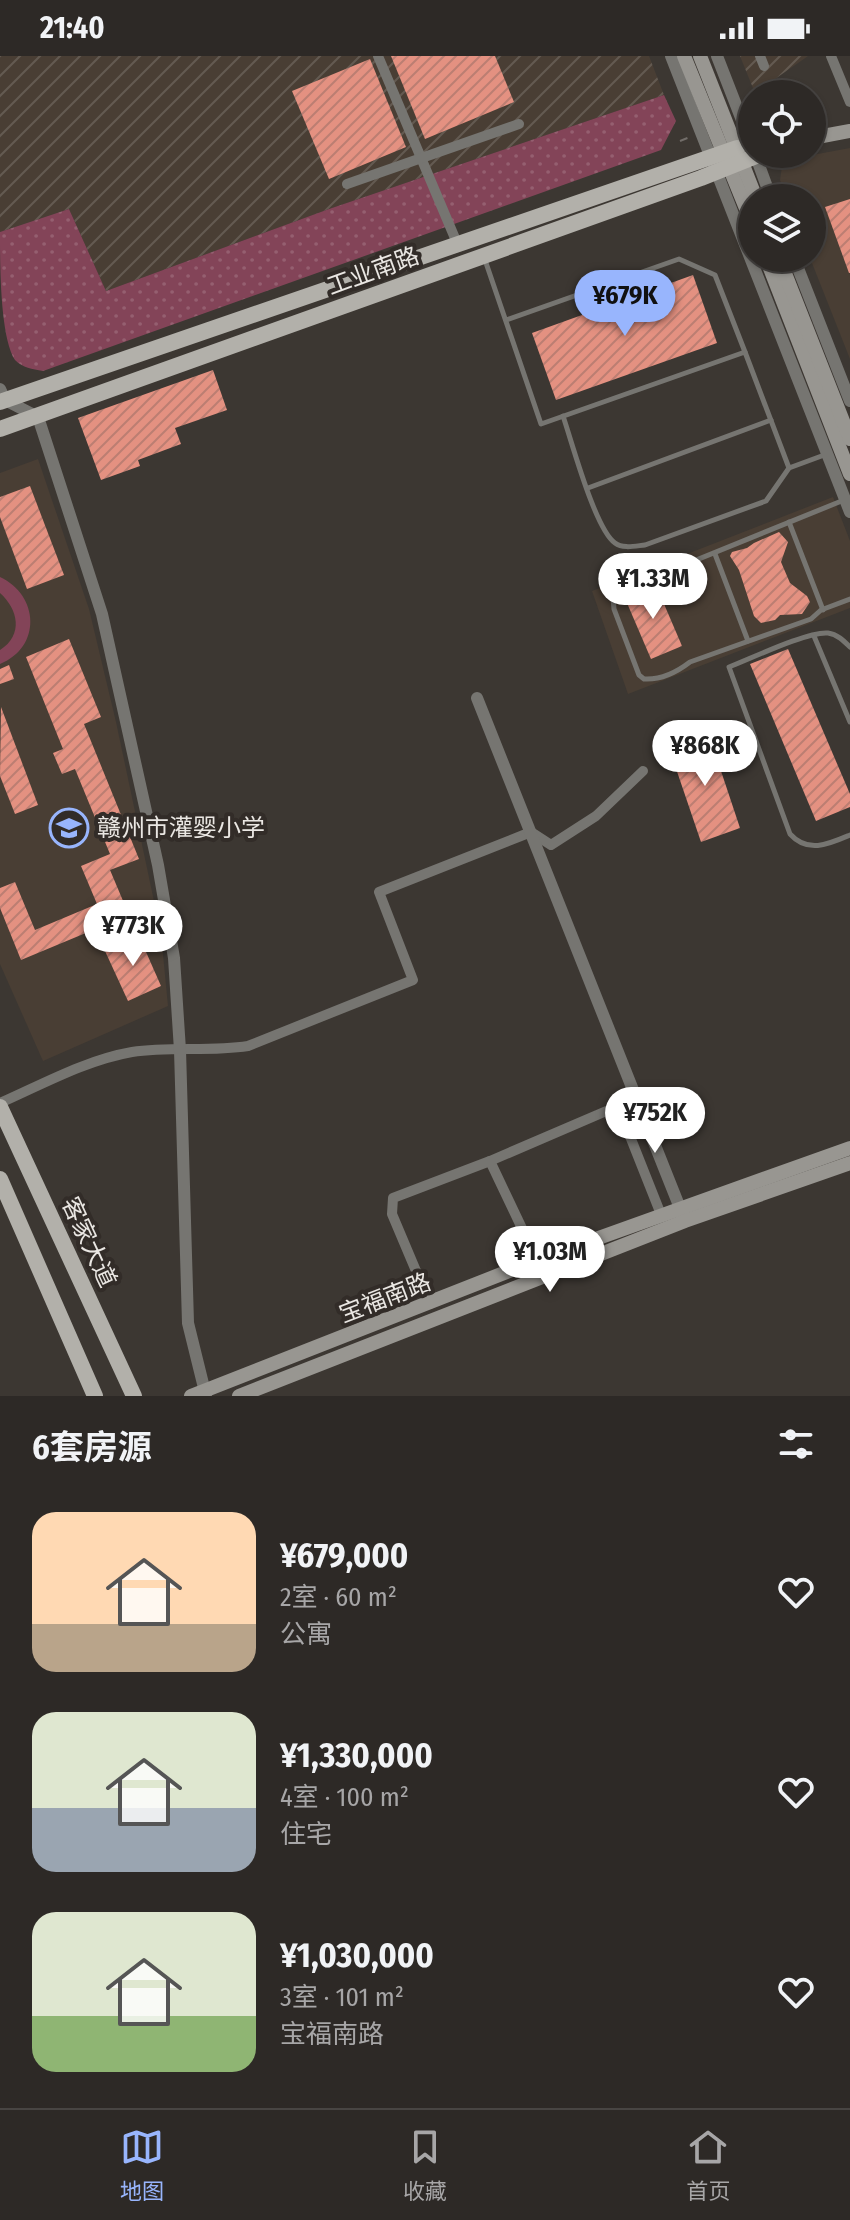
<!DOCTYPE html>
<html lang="zh">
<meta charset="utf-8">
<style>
:root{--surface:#2d2926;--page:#393532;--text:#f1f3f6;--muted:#a7a6a7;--line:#484543;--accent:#98b5fd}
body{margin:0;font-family:"Fira Sans Condensed","Noto Sans SC",sans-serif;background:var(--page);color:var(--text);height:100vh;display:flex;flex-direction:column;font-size:30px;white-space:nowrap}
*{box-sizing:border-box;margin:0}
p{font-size:26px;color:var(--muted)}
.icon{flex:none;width:44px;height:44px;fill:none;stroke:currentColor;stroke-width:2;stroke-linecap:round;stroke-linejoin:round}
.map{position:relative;height:1340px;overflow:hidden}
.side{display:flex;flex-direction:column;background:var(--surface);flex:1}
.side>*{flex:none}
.controls{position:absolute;left:738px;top:24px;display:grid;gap:16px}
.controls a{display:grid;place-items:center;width:88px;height:88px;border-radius:50%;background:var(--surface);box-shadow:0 2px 6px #0004,0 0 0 2px var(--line);font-size:40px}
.price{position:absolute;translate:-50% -68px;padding:0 18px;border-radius:28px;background:#fff;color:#222;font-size:26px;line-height:52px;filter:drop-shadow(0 2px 4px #0008)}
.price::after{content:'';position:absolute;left:50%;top:48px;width:24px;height:18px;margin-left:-12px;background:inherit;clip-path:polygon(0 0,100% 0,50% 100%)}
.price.active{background:var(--accent);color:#111}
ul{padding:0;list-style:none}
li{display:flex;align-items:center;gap:24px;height:200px;padding:0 32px}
li span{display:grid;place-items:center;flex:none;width:224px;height:160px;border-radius:24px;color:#555}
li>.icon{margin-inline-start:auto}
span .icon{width:96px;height:96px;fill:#fffc;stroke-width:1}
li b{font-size:34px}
h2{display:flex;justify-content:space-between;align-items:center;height:96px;padding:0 32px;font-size:34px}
.status{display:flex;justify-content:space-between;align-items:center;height:56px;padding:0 40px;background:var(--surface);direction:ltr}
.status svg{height:22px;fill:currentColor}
.tab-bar{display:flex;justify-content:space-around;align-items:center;height:112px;border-top:2px solid var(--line);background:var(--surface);font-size:22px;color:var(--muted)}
.tab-bar a{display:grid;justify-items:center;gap:4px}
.tab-bar .active{color:var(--accent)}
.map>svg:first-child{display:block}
.built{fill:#493e34}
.industrial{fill:url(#industrial-furrows)}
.green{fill:url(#green-dots)}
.pitch{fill:#834458}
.building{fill:url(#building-hatch)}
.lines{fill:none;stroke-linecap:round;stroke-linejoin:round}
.path{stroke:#726d69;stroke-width:2;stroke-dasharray:8 4;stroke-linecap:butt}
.service{stroke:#767571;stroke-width:5}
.minor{stroke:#767571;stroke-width:10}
.tertiary{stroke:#767571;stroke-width:12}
.secondary{stroke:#989691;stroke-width:14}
.primary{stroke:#b2b0aa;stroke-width:16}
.labels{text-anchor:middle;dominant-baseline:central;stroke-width:8;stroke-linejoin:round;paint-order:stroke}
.street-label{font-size:24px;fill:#eae7e3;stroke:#322c28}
.poi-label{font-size:24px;fill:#eae7e3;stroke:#322c28;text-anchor:start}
</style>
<div class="status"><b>21:40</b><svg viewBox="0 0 49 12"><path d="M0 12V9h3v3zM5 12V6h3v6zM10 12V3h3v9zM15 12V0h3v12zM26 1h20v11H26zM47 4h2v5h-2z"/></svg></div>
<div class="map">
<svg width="850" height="1340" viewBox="0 0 850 1340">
<defs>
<pattern id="industrial-furrows" width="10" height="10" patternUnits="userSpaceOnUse" patternTransform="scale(2)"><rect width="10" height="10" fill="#493e34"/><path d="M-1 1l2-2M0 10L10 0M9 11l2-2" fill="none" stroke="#635a51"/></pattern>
<pattern id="green-dots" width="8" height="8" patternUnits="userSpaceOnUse" patternTransform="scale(2)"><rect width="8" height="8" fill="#834458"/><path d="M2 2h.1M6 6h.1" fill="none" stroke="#955f70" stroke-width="1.8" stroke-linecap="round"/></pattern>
<pattern id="building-hatch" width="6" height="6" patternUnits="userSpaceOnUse" patternTransform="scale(2)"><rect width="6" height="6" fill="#e49181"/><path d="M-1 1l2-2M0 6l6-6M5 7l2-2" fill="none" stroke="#bc7e72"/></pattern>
</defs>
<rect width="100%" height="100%" fill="#3c3732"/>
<g class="built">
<polygon points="850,92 850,303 810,202 812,142 787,142 780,124 782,110 796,102"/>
<polygon points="38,403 89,553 116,666 161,878 168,950 43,1005 0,908 0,417"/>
<polygon points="833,441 850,485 850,552 628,638 592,535"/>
</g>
<g class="industrial">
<polygon points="0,0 649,0 664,39 329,153 106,235 69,153 0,176"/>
<polygon points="740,0 808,0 755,37"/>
</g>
<path class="green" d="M 664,39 L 676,65 L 661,94 L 43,315 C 32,313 23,312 15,304 C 0,281 0,208 0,176 L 69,153 L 106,235 L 329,153 Z"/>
<path class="pitch" d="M 0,521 C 39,539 42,591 0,608 L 0,594 C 24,579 18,553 0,537 Z"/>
<g class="building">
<polygon points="391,0 495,0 514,46 425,83"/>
<polygon points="370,3 406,91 329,123 292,35"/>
<polygon points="850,143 850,217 849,217 825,151"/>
<polygon points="693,219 717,287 556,344 532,277"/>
<polygon points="213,314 227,354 175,372 181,388 138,404 140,410 101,424 78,362"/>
<polygon points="30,430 64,519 27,533 0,461 0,441"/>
<polygon points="779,476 788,486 781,506 790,527 807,540 810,546 802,558 780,559 775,564 761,567 754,560 739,514 730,500 732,496 747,492 754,487"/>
<polygon points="655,527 682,590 651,603 624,540"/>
<polygon points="69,583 101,661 84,668 139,803 110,814 129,859 21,904 0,852 0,832 15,826 35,874 97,848 81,810 110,798 75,713 62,718 53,697 63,693 26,601"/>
<polygon points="788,593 850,738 850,751 816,765 750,608"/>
<polygon points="9,609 14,623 0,628 0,613"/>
<polygon points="1,651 38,749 15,758 0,720"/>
<polygon points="709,679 740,772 701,786 669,692"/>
<polygon points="139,880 161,930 128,945 105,895"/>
</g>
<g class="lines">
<polyline class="path" points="680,85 690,81"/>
<g class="service">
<polyline points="484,201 541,368 745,296 789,412 827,398"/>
<polyline points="506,264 679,203 715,219 745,296"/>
<path d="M 563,360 C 572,386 595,473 615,487 C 623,493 635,490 645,489 L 766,445 L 789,412"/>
<polyline points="588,432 771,364"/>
<path d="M 844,444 L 620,535 L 613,542 L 614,553 L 639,619 L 644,623 C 660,624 677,616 690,606 L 811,563 L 821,554 L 850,543"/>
<polyline points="789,466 823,554"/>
<polyline points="715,498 748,585"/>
<polyline points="814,580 850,666"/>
<path d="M 850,591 C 844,585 837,578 828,577 C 808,575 750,603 729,611 L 790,778 C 808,798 829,788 850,779"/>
</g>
<g class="minor">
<polyline points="378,0 457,187"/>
<polyline points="760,0 764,10"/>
<polyline points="831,0 850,46"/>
<polyline points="347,128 519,68"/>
<path d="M 0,1047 C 43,1028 86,1004 132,996 C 170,990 210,996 248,990 L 413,924 L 379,836 L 531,776 L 551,789 L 596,760 L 643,715"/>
<polyline points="490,1105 537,1204"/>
<polyline points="430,1248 392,1158 393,1142 490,1105 618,1050 662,1161"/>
</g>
<g class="tertiary">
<polyline points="671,0 850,456"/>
<polyline points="717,0 752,90"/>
<polyline points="755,98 771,142"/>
<polyline points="794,202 850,345"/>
<polyline points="0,333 5,344 38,361 102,558 158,809 174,902 180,994 188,1267 206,1340"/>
<polyline points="477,642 684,1162"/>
</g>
<g class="secondary">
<polyline points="684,0 752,167"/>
<polyline points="700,0 756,142"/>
<polyline points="812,82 850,75"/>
<polyline points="766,202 850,418"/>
<polyline points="779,202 850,383"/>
<polyline points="191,1340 537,1204 850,1092"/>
<polyline points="239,1340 685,1165 850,1107"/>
</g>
<g class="primary">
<polyline points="0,346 737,92"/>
<polyline points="0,373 701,122 761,98"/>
<polyline points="0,1051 134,1340"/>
<polyline points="0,1123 95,1340"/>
</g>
</g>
<defs>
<g id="school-ring" transform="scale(2)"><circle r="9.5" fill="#322c28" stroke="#98b5fd" stroke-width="1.5"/><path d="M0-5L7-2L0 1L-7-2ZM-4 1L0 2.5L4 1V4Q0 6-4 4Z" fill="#98b5fd"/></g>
</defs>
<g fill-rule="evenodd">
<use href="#school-ring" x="69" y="772"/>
</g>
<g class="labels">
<g class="street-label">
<text transform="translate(373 215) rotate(-20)">工业南路</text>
<text transform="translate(89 1186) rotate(65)">客家大道</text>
<text transform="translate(385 1242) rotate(-21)">宝福南路</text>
</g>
<g class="poi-label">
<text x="97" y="772">赣州市灌婴小学</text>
</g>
</g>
</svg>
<div class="controls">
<a><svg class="icon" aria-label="locate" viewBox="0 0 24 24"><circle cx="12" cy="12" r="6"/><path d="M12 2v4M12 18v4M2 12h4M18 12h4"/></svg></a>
<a><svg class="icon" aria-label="layers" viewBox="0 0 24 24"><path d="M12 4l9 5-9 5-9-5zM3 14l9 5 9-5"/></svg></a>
</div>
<b class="price active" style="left:625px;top:282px">¥679K</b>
<b class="price" style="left:653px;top:565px">¥1.33M</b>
<b class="price" style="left:705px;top:732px">¥868K</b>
<b class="price" style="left:133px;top:912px">¥773K</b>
<b class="price" style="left:655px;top:1099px">¥752K</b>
<b class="price" style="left:550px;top:1238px">¥1.03M</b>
</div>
<section class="side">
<h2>6套房源<svg class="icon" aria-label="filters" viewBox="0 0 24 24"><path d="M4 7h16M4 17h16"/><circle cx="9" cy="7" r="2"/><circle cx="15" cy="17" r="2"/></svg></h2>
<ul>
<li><span style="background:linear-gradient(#ffd9b3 70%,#b9a48a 0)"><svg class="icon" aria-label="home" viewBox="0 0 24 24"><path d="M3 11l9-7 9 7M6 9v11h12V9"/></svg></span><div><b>¥679,000</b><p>2室 · 60 m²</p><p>公寓</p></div><svg class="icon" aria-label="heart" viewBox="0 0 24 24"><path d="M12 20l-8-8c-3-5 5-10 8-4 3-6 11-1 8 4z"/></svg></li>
<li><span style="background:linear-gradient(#dfe7d0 60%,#9aa5b1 0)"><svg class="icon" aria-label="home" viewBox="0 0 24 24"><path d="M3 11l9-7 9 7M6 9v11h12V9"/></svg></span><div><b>¥1,330,000</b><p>4室 · 100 m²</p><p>住宅</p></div><svg class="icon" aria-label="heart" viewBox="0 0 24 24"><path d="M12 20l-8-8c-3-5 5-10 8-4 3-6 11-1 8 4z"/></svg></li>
<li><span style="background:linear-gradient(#dfe7d0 65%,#8fb573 0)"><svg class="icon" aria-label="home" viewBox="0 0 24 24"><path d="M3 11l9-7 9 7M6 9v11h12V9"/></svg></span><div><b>¥1,030,000</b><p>3室 · 101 m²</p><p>宝福南路</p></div><svg class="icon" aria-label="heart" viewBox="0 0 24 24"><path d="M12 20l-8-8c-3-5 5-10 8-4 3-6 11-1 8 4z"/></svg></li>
</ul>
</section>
<nav class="tab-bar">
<a class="active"><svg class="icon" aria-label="map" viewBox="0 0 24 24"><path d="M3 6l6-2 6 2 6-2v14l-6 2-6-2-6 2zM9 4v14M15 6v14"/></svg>地图</a>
<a><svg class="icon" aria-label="saved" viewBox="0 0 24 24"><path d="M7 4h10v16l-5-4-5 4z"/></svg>收藏</a>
<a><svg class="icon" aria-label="home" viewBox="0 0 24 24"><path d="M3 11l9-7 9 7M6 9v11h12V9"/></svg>首页</a>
</nav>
